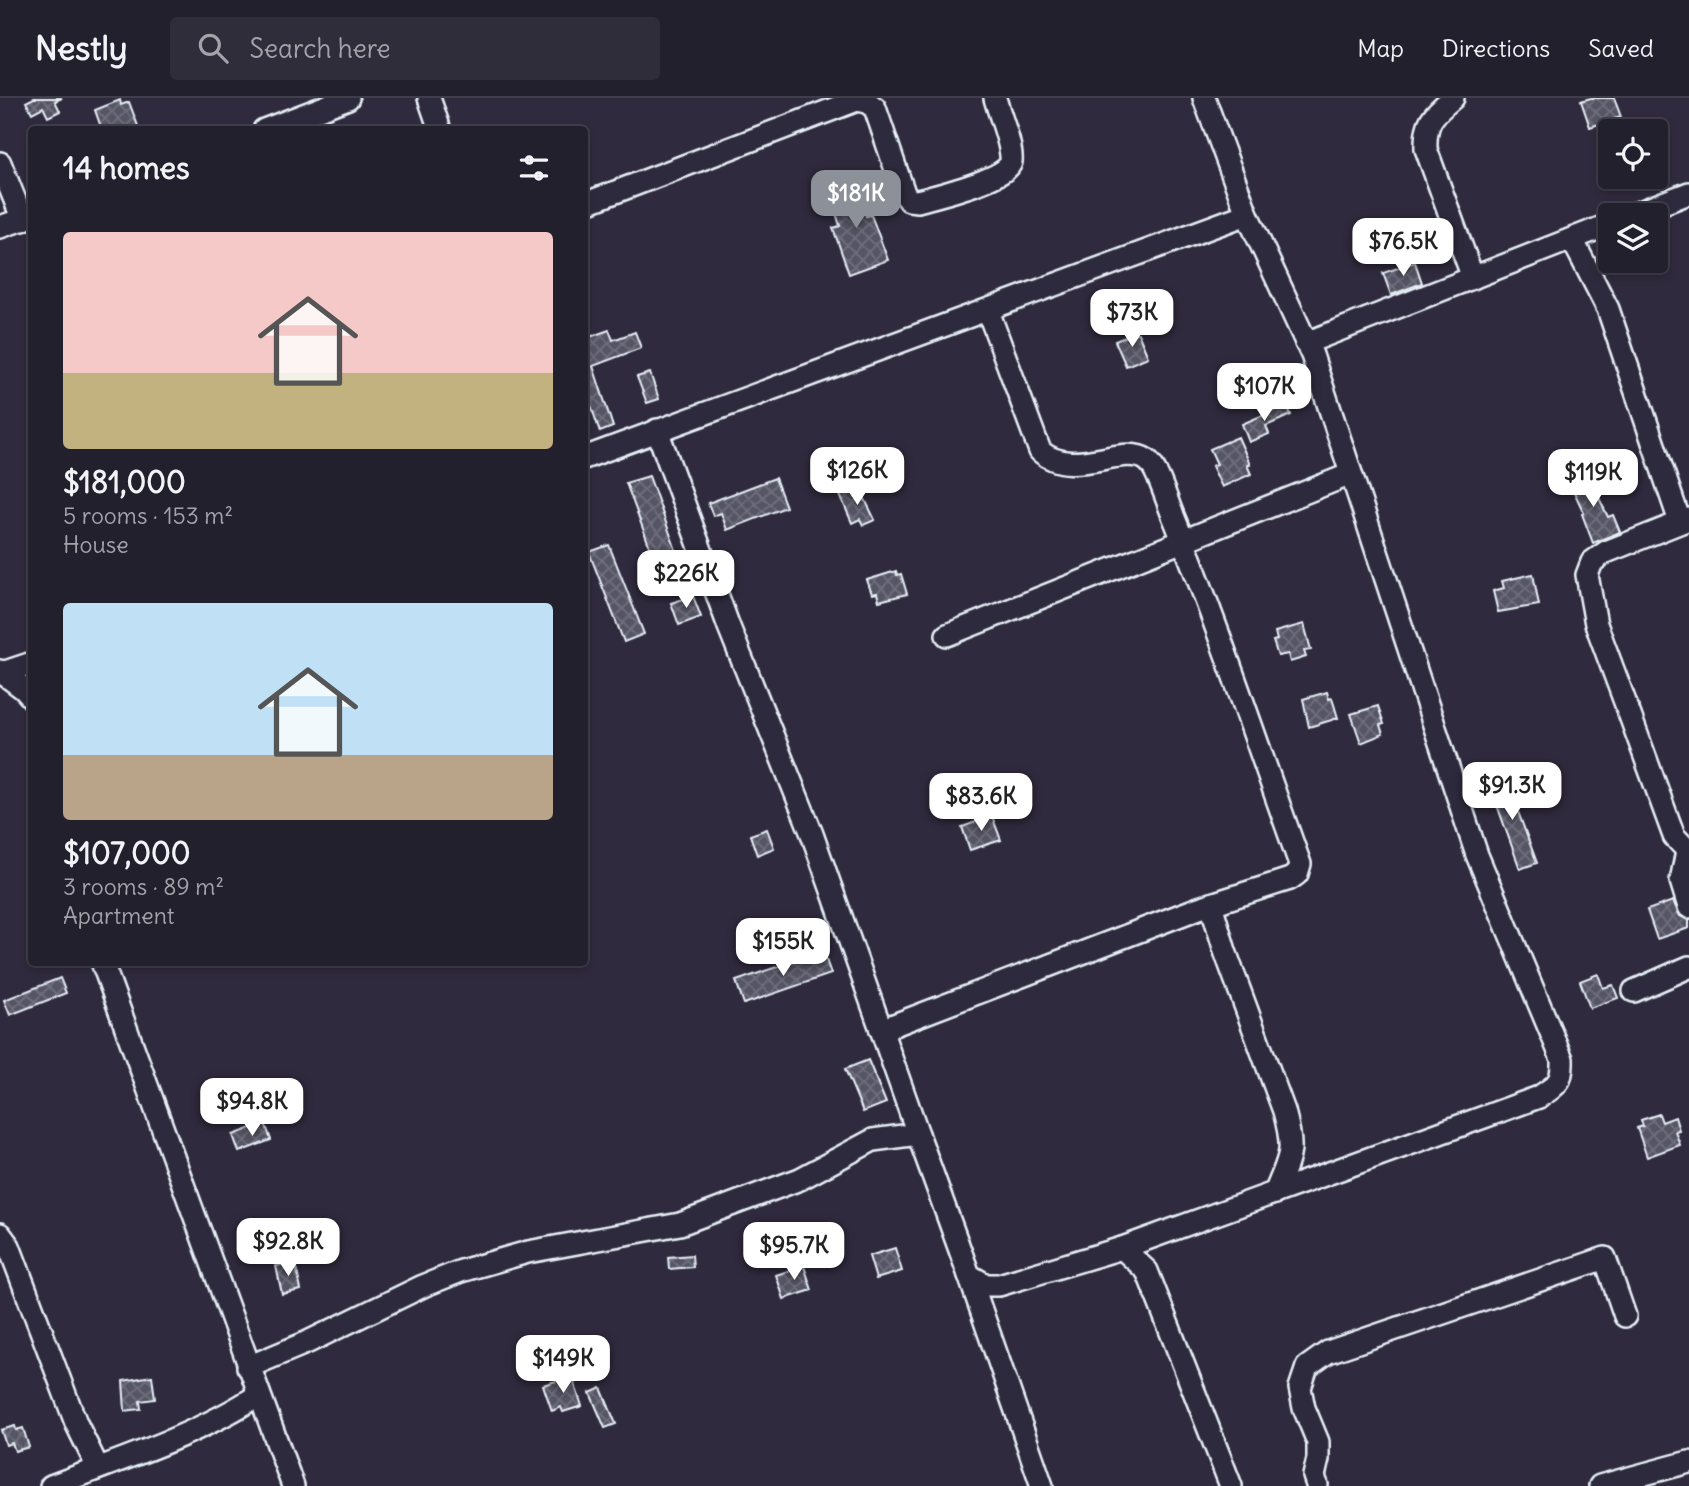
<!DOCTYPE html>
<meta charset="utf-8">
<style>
:root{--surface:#23202e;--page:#2f2d3a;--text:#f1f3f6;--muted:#a3a3aa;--line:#403e4a;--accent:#8c9099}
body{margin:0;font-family:Delius,sans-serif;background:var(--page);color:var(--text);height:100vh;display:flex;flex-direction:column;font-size:26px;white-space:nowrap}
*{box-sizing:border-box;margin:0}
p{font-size:23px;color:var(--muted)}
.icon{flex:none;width:38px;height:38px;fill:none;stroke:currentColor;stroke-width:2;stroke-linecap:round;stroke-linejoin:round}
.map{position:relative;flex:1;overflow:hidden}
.details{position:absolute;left:28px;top:28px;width:560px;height:840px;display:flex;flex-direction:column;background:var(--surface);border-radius:7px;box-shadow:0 4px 10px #0003,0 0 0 2px var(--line)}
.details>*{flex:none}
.controls{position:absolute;left:1598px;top:21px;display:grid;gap:14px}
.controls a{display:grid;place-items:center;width:70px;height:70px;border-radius:7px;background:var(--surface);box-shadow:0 4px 10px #0003,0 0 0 2px var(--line);font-size:35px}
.price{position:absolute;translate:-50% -60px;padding:0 16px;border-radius:14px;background:#fff;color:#222;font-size:23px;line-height:46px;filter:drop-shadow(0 2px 4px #0008)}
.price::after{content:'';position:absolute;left:50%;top:42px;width:21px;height:16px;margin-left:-10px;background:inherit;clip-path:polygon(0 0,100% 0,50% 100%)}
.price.selected{background:var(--accent);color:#fff}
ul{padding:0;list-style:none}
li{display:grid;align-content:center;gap:14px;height:371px;padding:0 35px}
li span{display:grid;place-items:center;height:217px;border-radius:7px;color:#555}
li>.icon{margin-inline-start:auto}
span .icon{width:126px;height:126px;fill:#fffc;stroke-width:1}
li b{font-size:30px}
h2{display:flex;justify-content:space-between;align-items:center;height:84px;padding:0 35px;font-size:30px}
header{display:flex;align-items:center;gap:42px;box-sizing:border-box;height:98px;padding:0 35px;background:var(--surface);border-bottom:2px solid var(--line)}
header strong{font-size:33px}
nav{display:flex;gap:38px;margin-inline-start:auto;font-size:24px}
.search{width:490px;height:63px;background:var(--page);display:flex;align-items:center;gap:18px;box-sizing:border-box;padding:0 24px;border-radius:7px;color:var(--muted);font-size:26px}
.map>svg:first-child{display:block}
.building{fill:url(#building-cross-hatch);stroke:#e8f1f8;stroke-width:2}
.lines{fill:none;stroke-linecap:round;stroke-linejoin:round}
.minor-casing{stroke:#e8f1f8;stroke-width:26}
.minor{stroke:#2f2a3d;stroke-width:21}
</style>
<header>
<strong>Nestly</strong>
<div class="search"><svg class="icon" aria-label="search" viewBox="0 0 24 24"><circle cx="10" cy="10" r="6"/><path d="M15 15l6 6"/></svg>Search here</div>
<nav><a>Map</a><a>Directions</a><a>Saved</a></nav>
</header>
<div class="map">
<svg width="1689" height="1388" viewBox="0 0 1689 1388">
<defs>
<pattern id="building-cross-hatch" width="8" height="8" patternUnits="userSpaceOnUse" patternTransform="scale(1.75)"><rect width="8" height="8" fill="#575565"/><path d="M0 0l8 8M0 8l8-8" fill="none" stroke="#6f6e7c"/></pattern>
</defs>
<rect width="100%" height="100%" fill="#2f2a3d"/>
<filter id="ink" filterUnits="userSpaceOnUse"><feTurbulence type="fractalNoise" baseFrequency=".0143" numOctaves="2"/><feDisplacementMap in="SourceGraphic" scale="14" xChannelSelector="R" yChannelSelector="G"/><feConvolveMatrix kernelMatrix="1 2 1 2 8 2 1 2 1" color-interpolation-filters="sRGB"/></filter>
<g filter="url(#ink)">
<g class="building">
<polygon points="34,0 62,0 55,3 60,13 48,19 43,9 32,15 26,4"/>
<polygon points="1591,0 1614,0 1621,19 1590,29 1581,3"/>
<polygon points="120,2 121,7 129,4 138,28 129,32 102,32 95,12"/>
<polygon points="856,84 866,118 871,117 888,162 849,176 833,130 840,128 829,92"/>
<polygon points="1415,164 1422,185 1391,197 1383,175"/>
<polygon points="609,232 613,242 635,234 641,250 593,268 613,329 600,334 584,287 584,241"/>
<polygon points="1135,235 1138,235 1148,259 1126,268 1115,243"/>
<polygon points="650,275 659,301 647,305 637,279"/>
<polygon points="1287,307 1291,317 1266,328 1269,336 1249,344 1242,326"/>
<polygon points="1238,339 1250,366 1247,367 1251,376 1222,389 1212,368 1217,366 1210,351"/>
<polygon points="1586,372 1608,419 1613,417 1620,434 1593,445 1582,416 1584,415 1568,381"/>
<polygon points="649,378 677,455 655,463 626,385"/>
<polygon points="775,380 786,409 727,432 721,415 713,418 708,405"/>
<polygon points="856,389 859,394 861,393 875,422 863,427 860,421 852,425 840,397"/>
<polygon points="609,447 644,536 624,544 589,454"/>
<polygon points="896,473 897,477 901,476 907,496 879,503 877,495 872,496 867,482"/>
<polygon points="1533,476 1539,507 1498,514 1493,493 1504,490 1502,483"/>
<polygon points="693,498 701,519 679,527 671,505"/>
<polygon points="1304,526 1311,552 1304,553 1306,559 1290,564 1288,556 1278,558 1273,543 1277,542 1275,534"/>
<polygon points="1327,594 1329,601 1332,600 1338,620 1309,629 1303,601"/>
<polygon points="1378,608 1384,626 1380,627 1383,636 1361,645 1351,616"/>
<polygon points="1504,676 1537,765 1520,771 1488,682"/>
<polygon points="992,718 1001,742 970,752 962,729"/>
<polygon points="767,731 774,750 757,757 750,737"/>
<polygon points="1673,803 1680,818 1689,822 1689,830 1657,841 1647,812"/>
<polygon points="823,853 831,876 744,906 736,883"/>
<polygon points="1598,876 1603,890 1613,887 1618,900 1590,910 1580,883"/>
<polygon points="60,880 66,895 10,917 4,902"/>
<polygon points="868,962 886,1005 863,1014 845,971"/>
<polygon points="1659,1016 1662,1024 1675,1019 1679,1032 1675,1033 1680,1047 1647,1059 1637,1030 1643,1028 1641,1022"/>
<polygon points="265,1025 271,1042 239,1054 233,1037"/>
<polygon points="895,1150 902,1173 876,1181 869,1158"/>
<polygon points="692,1157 693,1169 669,1171 668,1159"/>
<polygon points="295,1164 301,1192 282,1196 276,1168"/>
<polygon points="804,1168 812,1192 784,1201 776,1177"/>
<polygon points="152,1278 155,1301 140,1303 141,1311 125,1313 123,1283"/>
<polygon points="572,1278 582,1308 563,1314 561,1309 552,1313 543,1287"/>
<polygon points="601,1290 616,1326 605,1330 590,1295"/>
<polygon points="15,1328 16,1332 23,1330 29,1349 15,1353 12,1345 6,1347 1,1332"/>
</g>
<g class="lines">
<g class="minor-casing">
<g id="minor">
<polyline points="429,0 440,32"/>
<path d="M 1453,0 C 1432,17 1425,24 1426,51 L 1473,180"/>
<polyline points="264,32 348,0"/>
<polyline points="0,65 23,122"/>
<path d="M 584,106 L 857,2 L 867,4 L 875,10 L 904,95 L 909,102 L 918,103 C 935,98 1008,81 1011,64 C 1013,48 999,16 995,0"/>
<polyline points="1632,117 1689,95"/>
<polyline points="0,129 32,118"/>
<polyline points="1572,141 1608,211 1680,424"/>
<polyline points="1306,245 1610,126"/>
<polyline points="657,332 729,529 812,736 918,1036"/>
<polyline points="584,360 1247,116"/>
<polyline points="1689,421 1606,454 1592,464 1587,477 1596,526 1628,612 1674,738 1689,754"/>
<polyline points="947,537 1351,376"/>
<polyline points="0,573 24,591 32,600"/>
<polyline points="2,575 32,565"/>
<polyline points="1687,753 1681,783 1689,809"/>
<path d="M 1211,806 L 1225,853 L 1284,1013 C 1295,1054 1291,1056 1275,1095"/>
<polyline points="102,864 293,1388"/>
<polyline points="1634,893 1689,869"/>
<path d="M 881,932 L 1199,810 L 1290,781 L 1297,776 L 1300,766 C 1258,649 1219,530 1172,415 C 1167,403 1157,369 1147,362 C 1122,345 1073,382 1040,353 L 988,213"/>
<polyline points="0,1136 9,1148 76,1325 98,1370"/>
<polyline points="1122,1150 1147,1173 1231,1388"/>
<polyline points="969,1177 1042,1388"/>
<path d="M 248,1269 L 308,1244 L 423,1188 L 461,1173 L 528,1154 L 680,1126 L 800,1081 L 873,1042 L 918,1036 L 969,1177 L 986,1187 L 999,1187 L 1122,1150 L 1539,999 C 1557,987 1563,984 1562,961 L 1477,757 L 1312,257 L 1247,116 L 1204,0"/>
<polyline points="1317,1387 1314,1378 1318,1361 1318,1344 1304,1310 1300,1290 1307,1269 1328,1254 1605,1160 1625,1218"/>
<path d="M 51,1388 C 117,1363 200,1336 258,1297"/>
<polyline points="1600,1388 1689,1364"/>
</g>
</g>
<use href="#minor" class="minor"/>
</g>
</g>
</svg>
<div class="controls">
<a><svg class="icon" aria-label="locate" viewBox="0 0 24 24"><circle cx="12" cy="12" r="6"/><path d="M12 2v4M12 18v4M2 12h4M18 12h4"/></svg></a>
<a><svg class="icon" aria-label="layers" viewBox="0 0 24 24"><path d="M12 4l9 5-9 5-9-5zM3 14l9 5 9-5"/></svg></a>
</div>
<b class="price selected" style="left:856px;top:132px">$181K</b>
<b class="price" style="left:1403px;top:180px">$76.5K</b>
<b class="price" style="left:1132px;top:251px">$73K</b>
<b class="price" style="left:1264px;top:325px">$107K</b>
<b class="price" style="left:857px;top:409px">$126K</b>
<b class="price" style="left:1593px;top:411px">$119K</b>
<b class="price" style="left:686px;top:512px">$226K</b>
<b class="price" style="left:1512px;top:724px">$91.3K</b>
<b class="price" style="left:981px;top:735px">$83.6K</b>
<b class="price" style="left:783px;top:880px">$155K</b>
<b class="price" style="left:252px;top:1040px">$94.8K</b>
<b class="price" style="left:288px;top:1180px">$92.8K</b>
<b class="price" style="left:794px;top:1184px">$95.7K</b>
<b class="price" style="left:563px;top:1297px">$149K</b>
<section class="details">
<h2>14 homes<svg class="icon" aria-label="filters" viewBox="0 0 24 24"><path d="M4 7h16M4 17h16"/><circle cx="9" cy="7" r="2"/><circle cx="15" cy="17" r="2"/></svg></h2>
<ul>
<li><span style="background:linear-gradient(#f6c9c9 65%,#c2b280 0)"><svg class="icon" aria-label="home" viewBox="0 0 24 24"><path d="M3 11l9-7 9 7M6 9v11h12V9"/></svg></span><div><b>$181,000</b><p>5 rooms · 153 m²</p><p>House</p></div></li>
<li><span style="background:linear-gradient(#bfe0f5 70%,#b9a48a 0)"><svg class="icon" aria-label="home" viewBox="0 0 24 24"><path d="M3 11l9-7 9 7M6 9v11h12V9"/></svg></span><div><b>$107,000</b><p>3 rooms · 89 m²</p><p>Apartment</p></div></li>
</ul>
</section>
</div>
